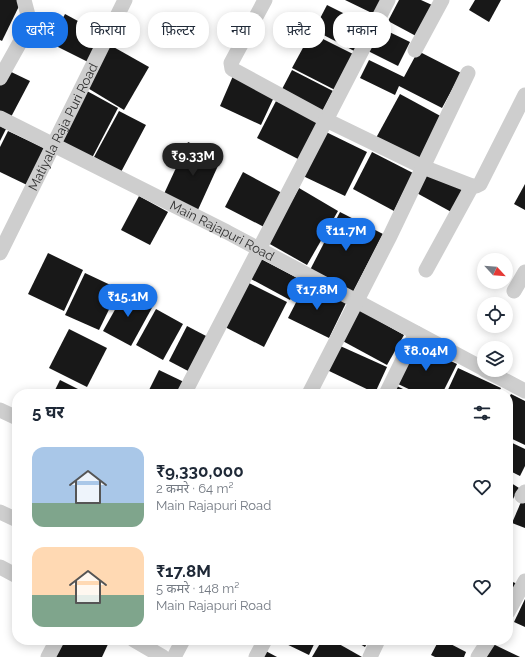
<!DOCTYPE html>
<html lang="hi">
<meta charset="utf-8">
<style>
:root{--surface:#fff;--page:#f6f6f7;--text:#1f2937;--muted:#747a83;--accent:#1a73e8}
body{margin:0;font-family:Raleway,"Noto Sans Devanagari",sans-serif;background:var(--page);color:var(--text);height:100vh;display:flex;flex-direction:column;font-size:15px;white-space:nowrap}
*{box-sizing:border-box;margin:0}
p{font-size:13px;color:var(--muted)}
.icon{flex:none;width:22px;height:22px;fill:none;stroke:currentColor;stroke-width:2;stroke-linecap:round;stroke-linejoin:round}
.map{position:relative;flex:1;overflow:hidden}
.drawer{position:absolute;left:12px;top:389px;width:501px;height:256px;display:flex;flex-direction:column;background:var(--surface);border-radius:16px;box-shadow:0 2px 10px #0003}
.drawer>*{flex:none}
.hud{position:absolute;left:12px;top:12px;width:501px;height:36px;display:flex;gap:8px}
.needle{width:26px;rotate:116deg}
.controls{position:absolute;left:477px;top:253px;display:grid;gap:8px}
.controls a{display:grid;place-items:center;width:36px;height:36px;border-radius:50%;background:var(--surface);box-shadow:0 2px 10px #0003;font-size:20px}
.price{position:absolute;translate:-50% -34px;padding:0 9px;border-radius:14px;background:var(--accent);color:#fff;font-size:13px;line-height:26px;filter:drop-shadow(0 1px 2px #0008)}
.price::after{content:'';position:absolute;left:50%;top:24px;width:12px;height:9px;margin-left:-6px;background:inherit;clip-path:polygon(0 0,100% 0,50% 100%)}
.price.active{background:#222;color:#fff}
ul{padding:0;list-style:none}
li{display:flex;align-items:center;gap:12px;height:100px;padding:0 20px}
li span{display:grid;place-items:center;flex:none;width:112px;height:80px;border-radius:12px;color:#555}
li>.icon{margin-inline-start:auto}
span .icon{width:48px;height:48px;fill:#fffc;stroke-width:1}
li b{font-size:17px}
h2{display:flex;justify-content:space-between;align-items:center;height:48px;padding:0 20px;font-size:17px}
.chip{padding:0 14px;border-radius:16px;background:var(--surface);box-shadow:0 2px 10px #0003;font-size:14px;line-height:36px}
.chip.active{background:var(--accent);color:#fff}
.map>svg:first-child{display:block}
.building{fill:#181818}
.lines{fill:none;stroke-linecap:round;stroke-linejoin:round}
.street{stroke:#cecece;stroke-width:15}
.labels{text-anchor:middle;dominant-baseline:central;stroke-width:4;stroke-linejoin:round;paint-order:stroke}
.street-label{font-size:13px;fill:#313131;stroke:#fff}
</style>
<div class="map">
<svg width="525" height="657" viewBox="0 0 525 657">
<rect width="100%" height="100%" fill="#fff"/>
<g class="building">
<polygon points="0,0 22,0 2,41 0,40"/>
<polygon points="345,0 386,0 378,16"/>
<polygon points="399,0 421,0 432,5 416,36 388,21"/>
<polygon points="475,0 501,0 489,22 469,10"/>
<polygon points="327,5 371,27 358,53 314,30"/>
<polygon points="65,14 102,34 88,62 50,43"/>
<polygon points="379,27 410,42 398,66 368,51"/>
<polygon points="311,33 353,54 335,90 292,68"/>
<polygon points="110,45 149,67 124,110 86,87"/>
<polygon points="418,51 461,73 442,108 399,86 395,95 360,78 369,60 404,77"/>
<polygon points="5,69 30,81 11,117 0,112 0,79"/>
<polygon points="292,70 333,91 321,114 280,93"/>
<polygon points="233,76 275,95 261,125 220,106"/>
<polygon points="87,91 118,108 92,158 61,142"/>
<polygon points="400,94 446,119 423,162 376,138"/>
<polygon points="276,101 319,122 300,160 257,138"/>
<polygon points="119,111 146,125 121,172 94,157"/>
<polygon points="0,126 6,129 0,141"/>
<polygon points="8,131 44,148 27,185 0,172 0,147"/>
<polygon points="324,131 367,152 345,196 303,176"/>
<polygon points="188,142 222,157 197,212 163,196"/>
<polygon points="372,152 413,173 394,211 353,189"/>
<polygon points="424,170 467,191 455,214 413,191"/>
<polygon points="243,172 282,193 264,227 225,207"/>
<polygon points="525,184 525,210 514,204"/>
<polygon points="299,188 338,211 307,265 268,243"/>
<polygon points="139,196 168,212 150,245 121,230"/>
<polygon points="340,212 383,234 353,292 310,270"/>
<polygon points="48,253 83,270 64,311 28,294"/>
<polygon points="261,259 301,280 290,300 251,279"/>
<polygon points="85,273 119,289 99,330 65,315"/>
<polygon points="247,282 287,302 264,347 225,327"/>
<polygon points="306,283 346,303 329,338 288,318"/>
<polygon points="126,290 153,306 131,346 103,331"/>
<polygon points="356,308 404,335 387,365 339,339"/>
<polygon points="156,309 183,324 163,360 136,345"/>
<polygon points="187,326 208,337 190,372 169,361"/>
<polygon points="69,329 107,348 87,387 49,368"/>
<polygon points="415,344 457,364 442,394 419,394 396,383"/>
<polygon points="338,345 387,367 375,393 327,370"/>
<polygon points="458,368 501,388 498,394 446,394"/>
<polygon points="159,370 184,382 178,394 147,394"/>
<polygon points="60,380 84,392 83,394 53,394"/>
<polygon points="395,385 413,394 391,394"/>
<polygon points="511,394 525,401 525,445 508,437 508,399"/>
<polygon points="508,441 525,449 525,466 520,476 508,470"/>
<polygon points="508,481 519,488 508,508"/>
<polygon points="524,495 525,495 525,528 512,523"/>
<polygon points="508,580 520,585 516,594 508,591"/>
<polygon points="525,599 525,627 514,622"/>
<polygon points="63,640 110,640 102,657 55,657"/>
<polygon points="278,640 316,640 309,655"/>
<polygon points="322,640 332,640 362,657 312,657"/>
<polygon points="353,640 369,640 365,647"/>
<polygon points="439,640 443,640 466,652 464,657 435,657 431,655"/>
<polygon points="491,643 520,657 485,657"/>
<polygon points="262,649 277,657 258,657"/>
</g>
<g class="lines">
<g class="street">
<polyline points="265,0 231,63 232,69 326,120 388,0"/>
<polyline points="415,50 442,0"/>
<polyline points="0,78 28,28 29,19 24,0"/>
<path id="s1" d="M 0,118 L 227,232 L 484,369"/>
<path id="s2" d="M 0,253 L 125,0"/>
<polyline points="426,270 472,186"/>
<polyline points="514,291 525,272"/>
<polyline points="485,370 525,391"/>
<polyline points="184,394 326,120 423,167 472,186 476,186 480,184 525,95"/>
<polyline points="309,394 390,236 468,73"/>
<polyline points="386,394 416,333"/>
<polyline points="0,410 17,418"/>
<polyline points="522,496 525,492"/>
<polyline points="0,512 17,520"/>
<polyline points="0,567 17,576"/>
<polyline points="508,612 525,581"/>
<polyline points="134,640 163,657"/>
<polyline points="48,657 57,640"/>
<polyline points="174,657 183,640"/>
<polyline points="256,657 265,640"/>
<polyline points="370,657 378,640"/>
<polyline points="478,657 489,640"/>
</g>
</g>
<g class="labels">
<g class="street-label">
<text stroke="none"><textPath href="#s2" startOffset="141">Matiyala Raja Puri Road</textPath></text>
<text stroke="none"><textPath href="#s1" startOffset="249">Main Rajapuri Road</textPath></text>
</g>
</g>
</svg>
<div class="controls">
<a><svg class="needle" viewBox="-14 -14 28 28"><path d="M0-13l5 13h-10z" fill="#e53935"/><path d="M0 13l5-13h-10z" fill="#747a83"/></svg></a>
<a><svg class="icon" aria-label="locate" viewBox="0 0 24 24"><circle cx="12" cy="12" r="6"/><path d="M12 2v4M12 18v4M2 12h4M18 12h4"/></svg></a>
<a><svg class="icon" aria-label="layers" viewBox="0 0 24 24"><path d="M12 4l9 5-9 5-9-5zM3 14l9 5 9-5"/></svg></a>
</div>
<b class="price active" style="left:193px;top:177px">₹9.33M</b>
<b class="price" style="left:346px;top:252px">₹11.7M</b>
<b class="price" style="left:317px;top:311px">₹17.8M</b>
<b class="price" style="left:128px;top:318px">₹15.1M</b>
<b class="price" style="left:426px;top:372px">₹8.04M</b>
<div class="hud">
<a class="chip active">खरीदें</a>
<a class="chip">किराया</a>
<a class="chip">फ़िल्टर</a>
<a class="chip">नया</a>
<a class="chip">फ़्लैट</a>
<a class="chip">मकान</a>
</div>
<section class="drawer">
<h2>5 घर<svg class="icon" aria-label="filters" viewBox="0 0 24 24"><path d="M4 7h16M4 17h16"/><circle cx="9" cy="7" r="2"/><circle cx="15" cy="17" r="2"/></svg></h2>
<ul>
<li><span style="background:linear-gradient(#a9c7e8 70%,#7fa58c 0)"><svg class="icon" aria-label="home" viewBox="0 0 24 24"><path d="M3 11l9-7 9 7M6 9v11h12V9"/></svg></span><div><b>₹9,330,000</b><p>2 कमरे · 64 m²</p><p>Main Rajapuri Road</p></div><svg class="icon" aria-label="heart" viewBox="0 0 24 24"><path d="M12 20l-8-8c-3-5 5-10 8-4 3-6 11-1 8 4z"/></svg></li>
<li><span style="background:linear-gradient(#ffd9b3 60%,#7fa58c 0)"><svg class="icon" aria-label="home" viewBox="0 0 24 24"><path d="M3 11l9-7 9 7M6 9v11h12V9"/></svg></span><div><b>₹17.8M</b><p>5 कमरे · 148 m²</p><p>Main Rajapuri Road</p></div><svg class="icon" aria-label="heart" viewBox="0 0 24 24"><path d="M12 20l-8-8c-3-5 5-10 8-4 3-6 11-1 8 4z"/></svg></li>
</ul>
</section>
</div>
